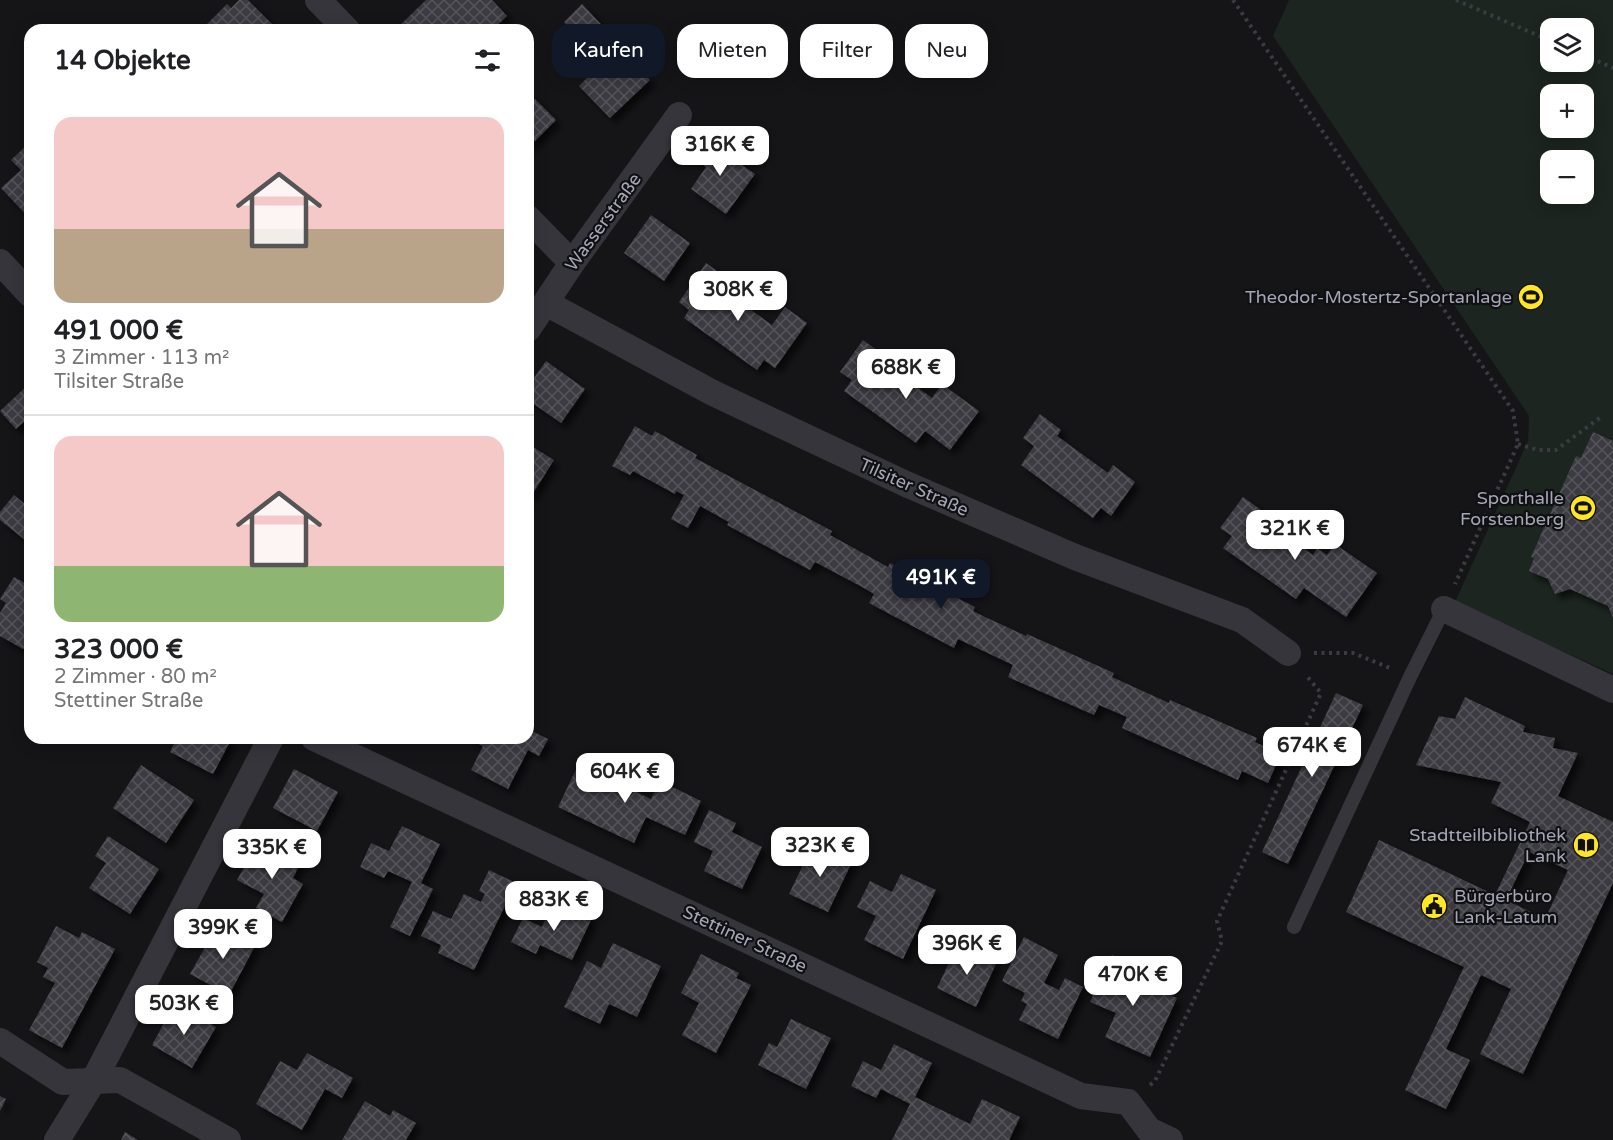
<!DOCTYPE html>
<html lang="de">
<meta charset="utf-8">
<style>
:root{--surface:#fff;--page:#f2f2f2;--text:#202124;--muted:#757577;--line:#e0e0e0;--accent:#111827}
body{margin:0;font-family:"Varela Round",sans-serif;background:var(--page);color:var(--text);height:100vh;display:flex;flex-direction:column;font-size:22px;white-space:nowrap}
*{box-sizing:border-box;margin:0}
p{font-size:20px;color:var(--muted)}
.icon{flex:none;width:33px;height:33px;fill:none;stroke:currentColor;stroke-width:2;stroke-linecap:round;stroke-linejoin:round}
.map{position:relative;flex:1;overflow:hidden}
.side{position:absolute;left:24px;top:24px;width:510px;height:720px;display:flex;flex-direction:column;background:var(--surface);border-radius:18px;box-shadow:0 3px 15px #0003}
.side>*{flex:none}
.guide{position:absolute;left:552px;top:24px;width:570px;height:54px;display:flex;gap:12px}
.buttons{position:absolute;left:1540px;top:18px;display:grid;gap:12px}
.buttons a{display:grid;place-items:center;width:54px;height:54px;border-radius:12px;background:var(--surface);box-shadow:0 3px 15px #0003;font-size:30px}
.price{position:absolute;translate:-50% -51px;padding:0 14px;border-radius:12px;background:#fff;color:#222;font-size:20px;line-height:39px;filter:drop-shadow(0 2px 3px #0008)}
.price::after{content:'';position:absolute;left:50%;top:36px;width:18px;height:14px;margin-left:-9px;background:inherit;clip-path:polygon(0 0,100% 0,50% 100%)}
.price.selected{background:var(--accent);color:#fff}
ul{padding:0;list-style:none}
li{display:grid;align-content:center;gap:12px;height:318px;padding:0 30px}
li+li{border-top:2px solid var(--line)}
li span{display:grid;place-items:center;height:186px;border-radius:18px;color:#555}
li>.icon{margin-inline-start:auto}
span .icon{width:108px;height:108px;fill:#fffc;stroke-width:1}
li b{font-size:26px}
h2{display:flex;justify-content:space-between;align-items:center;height:72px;padding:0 30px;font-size:26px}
.pill{padding:0 21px;border-radius:18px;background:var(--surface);box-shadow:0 3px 15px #0003;font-size:21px;line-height:54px}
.pill.selected{background:var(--accent);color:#fff}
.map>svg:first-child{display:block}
.pitch{fill:#1c251f;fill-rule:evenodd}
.building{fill:url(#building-cross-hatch);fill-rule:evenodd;filter:url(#shadow)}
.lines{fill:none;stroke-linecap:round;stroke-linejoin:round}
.path{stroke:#3b3c43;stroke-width:4;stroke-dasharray:3 4.5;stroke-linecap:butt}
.lane{stroke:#36353c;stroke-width:14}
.street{stroke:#36353c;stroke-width:26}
.labels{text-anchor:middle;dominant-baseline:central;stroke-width:4.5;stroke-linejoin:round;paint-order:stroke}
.street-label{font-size:18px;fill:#a5a7b8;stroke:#101012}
.poi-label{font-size:18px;fill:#a5a7b8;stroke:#101012;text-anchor:end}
</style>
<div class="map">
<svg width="1613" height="1140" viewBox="0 0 1613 1140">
<defs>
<pattern id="building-cross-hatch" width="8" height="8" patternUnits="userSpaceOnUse" patternTransform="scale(1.5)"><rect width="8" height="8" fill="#3c3b42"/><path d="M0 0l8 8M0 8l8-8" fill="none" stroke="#55545b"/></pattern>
<filter id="shadow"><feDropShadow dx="5.5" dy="5.5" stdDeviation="3" flood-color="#0009"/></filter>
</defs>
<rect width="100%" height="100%" fill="#151417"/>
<path class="pitch" d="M 1289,0 L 1613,0 L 1613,674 L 1455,602 L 1528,441 L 1529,416 L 1273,36 ZM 1551,28 L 1584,28 L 1584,62 L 1551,62 ZM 1551,94 L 1584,94 L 1584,128 L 1551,128 ZM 1551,160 L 1584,160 L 1584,194 L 1551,194 Z"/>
<g class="building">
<polygon points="239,0 248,0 274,26 270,30 201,30 227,4 231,8"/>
<polygon points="426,0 492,0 507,16 492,30 399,30 397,28"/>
<polygon points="582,4 613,37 607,42 616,51 619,48 650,80 610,118 579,86 598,67 588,57 593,52 564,22"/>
<polygon points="528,92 556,120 528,148"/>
<polygon points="706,140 755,174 726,214 691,189 706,167 693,158"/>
<polygon points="30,142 30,219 1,188 21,170 11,160"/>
<polygon points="651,215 690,243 664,281 624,253"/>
<polygon points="706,263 727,278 720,288 772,325 785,307 807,323 775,368 764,360 757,370 684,318 689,310 679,302"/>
<polygon points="863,340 885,356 881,361 932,398 942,384 979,411 950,450 925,431 916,443 844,391 852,380 840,372"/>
<polygon points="546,361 585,389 561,423 528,400 528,386"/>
<polygon points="30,383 30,425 26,420 16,429 0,411"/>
<polygon points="1040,414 1061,430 1057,436 1108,473 1113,465 1135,482 1111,516 1101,508 1093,518 1021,465 1034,446 1023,438"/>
<polygon points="635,426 652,436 655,431 697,455 695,458 832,531 830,535 888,567 890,563 975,607 973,611 985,617 1026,636 1027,634 1114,673 1112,677 1169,703 1170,700 1257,738 1255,742 1281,754 1268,783 1242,771 1238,780 1122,728 1127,717 1099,705 1094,715 1008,677 1013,665 958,639 954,648 869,603 874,594 864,588 815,562 810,570 727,525 729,522 700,506 688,528 671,519 684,495 676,491 675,494 633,471 630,475 612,466"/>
<polygon points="1593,432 1613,441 1613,618 1608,606 1570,589 1555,594 1548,579 1529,571 1534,558 1531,557 1576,456 1581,458"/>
<polygon points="528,444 554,460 530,498 528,497"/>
<polygon points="14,495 30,508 30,544 0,520 0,512"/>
<polygon points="1243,497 1265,513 1261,518 1313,555 1317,548 1327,555 1335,544 1377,573 1346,617 1304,588 1296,599 1223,548 1232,536 1220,528"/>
<polygon points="14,577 30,586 30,636 23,649 0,636 0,613 6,603 0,599"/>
<polygon points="1336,693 1363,705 1288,864 1262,852"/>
<path d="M 1465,697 L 1525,726 L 1523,732 L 1555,738 L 1553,748 L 1578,753 L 1558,796 L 1613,822 L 1613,883 L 1523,1074 L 1480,1054 L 1511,989 L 1481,975 L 1446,1049 L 1470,1060 L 1446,1109 L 1405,1090 L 1464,967 L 1346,912 L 1379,840 L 1495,895 L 1530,822 L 1491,803 L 1501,782 L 1416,765 L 1439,716 L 1455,719 ZM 1529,852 L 1568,870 L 1545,919 L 1506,900 Z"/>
<polygon points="528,729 548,739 539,756 528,750 508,789 471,770 483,746 467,738 511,738 517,741 518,738 528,738"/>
<polygon points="177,738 232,738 213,774 170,752"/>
<polygon points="582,757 599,764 595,772 651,799 660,781 701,801 685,835 646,817 634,843 558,807"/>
<polygon points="141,765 194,800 166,843 113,808"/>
<polygon points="294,769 338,792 317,831 273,808"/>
<polygon points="709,810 736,823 732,832 762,847 742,889 704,871 713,851 694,842"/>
<polygon points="402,826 440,844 421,883 433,889 410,936 390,927 412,882 388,871 384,878 360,867 371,843 389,851"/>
<polygon points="108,836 159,869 130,914 89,888 106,863 95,856"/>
<polygon points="259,840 300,864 293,878 303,884 282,922 256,908 264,894 237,880"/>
<polygon points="813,844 852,862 828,912 789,894"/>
<polygon points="489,870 516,883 474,970 438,953 441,945 421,936 433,911 451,919 464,894 481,902 485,894 479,891"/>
<polygon points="901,874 936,890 903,959 864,940 876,916 857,907 870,881 892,892"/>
<polygon points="554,900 592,918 572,960 540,945 536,954 511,942 523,918 542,927"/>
<polygon points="56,926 79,938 82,932 115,949 62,1048 29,1030 55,983 43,977 48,968 37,962"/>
<polygon points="217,926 255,946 229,995 190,974"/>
<polygon points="1024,937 1058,955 1044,983 1059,990 1065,978 1083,987 1058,1039 1019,1020 1027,1004 1021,1001 1025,993 1002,981"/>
<polygon points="613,943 661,966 637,1017 609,1004 600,1024 564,1007 587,961 601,968"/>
<polygon points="957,946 996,964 976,1007 937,988"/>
<polygon points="701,954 739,973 736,978 751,985 716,1053 682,1035 699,1003 681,993"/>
<polygon points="1112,955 1144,970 1139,981 1177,998 1150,1057 1105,1037 1116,1013 1090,1002"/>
<polygon points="175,1003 216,1027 192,1068 152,1045"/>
<polygon points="791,1019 831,1038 806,1089 758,1065 769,1043 777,1047"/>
<polygon points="894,1044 932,1063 915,1097 970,1124 982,1099 1020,1117 1009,1140 892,1140 910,1104 881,1089 876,1098 851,1086 863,1061 881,1070"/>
<polygon points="307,1053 353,1078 342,1098 325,1089 302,1130 256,1104 280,1061 297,1070"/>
<polygon points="0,1096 6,1099 0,1111"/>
<polygon points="365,1101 390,1116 393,1110 416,1123 406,1140 342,1140"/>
<polygon points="125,1132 138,1140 121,1140"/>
</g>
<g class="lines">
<g class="path">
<polyline points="1233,0 1513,411 1518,444 1455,584"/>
<polyline points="1456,0 1551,41"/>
<polyline points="1584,55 1613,68"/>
<polyline points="1518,444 1538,450 1556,450 1601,417"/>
<polyline points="1314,653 1353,653 1390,668"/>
<polyline points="1150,1085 1155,1081 1222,941 1217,921 1321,693 1305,674"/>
</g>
<polyline class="lane" points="1294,927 1410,677 1444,609"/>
<g class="street">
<polyline points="318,0 347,30"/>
<polyline points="528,218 572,263"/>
<polyline points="0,262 30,294"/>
<polyline points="546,303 713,393 906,484 1075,557 1242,620 1288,653"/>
<polyline points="528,329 572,263 679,115"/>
<polyline points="1444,609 1613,690"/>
<polyline points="314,738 1081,1096 1128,1102 1149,1130 1170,1140"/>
<polyline points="0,1041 63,1082 120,1080 228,1140"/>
<polyline points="57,1140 94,1080 271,738"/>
</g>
</g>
<defs>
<g id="stadium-disc" transform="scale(1.35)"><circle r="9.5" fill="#ffe624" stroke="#101012"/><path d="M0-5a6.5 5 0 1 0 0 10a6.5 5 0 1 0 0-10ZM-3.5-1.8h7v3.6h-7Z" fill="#111"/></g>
<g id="library-disc" transform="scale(1.35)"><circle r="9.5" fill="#ffe624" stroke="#101012"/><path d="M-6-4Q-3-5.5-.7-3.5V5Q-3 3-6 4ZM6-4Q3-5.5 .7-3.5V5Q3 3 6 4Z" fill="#111"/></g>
<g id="civic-disc" transform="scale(1.35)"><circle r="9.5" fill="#ffe624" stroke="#101012"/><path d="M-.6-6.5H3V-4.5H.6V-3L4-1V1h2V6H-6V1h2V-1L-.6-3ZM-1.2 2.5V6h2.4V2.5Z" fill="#111"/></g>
</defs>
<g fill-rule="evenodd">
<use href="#stadium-disc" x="1531" y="297"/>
<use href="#stadium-disc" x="1583" y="508"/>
<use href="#library-disc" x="1586" y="845"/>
<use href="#civic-disc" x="1434" y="906"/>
</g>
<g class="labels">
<g class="street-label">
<text transform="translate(603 222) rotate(-54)">Wasserstraße</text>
<text transform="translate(914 487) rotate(24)">Tilsiter Straße</text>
<text transform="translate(745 939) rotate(25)">Stettiner Straße</text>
</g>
<g class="poi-label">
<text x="1512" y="297">Theodor-Mostertz-Sportanlage</text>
<text x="1564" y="498">Sporthalle<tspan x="1564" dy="21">Forstenberg</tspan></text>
<text x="1566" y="835">Stadtteilbibliothek<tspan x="1566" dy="21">Lank</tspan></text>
<text x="1454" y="896" text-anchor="start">Bürgerbüro<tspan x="1454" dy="21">Lank-Latum</tspan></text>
</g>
</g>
</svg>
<div class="buttons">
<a><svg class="icon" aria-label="layers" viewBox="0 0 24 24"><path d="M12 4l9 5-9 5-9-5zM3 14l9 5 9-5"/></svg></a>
<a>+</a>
<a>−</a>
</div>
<b class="price" style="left:720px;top:177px">316K €</b>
<b class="price" style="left:738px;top:322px">308K €</b>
<b class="price" style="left:906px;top:400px">688K €</b>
<b class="price" style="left:1295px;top:561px">321K €</b>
<b class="price selected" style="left:941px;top:610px">491K €</b>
<b class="price" style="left:1312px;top:778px">674K €</b>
<b class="price" style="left:625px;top:804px">604K €</b>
<b class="price" style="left:820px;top:878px">323K €</b>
<b class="price" style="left:272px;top:880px">335K €</b>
<b class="price" style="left:554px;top:932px">883K €</b>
<b class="price" style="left:223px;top:960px">399K €</b>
<b class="price" style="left:967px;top:976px">396K €</b>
<b class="price" style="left:1133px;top:1007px">470K €</b>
<b class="price" style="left:184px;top:1036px">503K €</b>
<div class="guide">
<a class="pill selected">Kaufen</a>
<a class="pill">Mieten</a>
<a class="pill">Filter</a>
<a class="pill">Neu</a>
</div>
<section class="side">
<h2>14 Objekte<svg class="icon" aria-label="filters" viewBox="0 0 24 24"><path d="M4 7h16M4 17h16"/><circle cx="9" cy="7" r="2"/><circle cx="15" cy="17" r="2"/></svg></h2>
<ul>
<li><span style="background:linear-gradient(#f6c9c9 60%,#b9a48a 0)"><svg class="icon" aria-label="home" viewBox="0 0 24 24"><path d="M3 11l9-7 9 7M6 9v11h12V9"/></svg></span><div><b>491 000 €</b><p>3 Zimmer · 113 m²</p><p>Tilsiter Straße</p></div></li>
<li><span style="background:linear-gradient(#f6c9c9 70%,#8fb573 0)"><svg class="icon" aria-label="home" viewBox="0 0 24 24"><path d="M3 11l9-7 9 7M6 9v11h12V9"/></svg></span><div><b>323 000 €</b><p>2 Zimmer · 80 m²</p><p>Stettiner Straße</p></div></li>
</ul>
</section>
</div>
